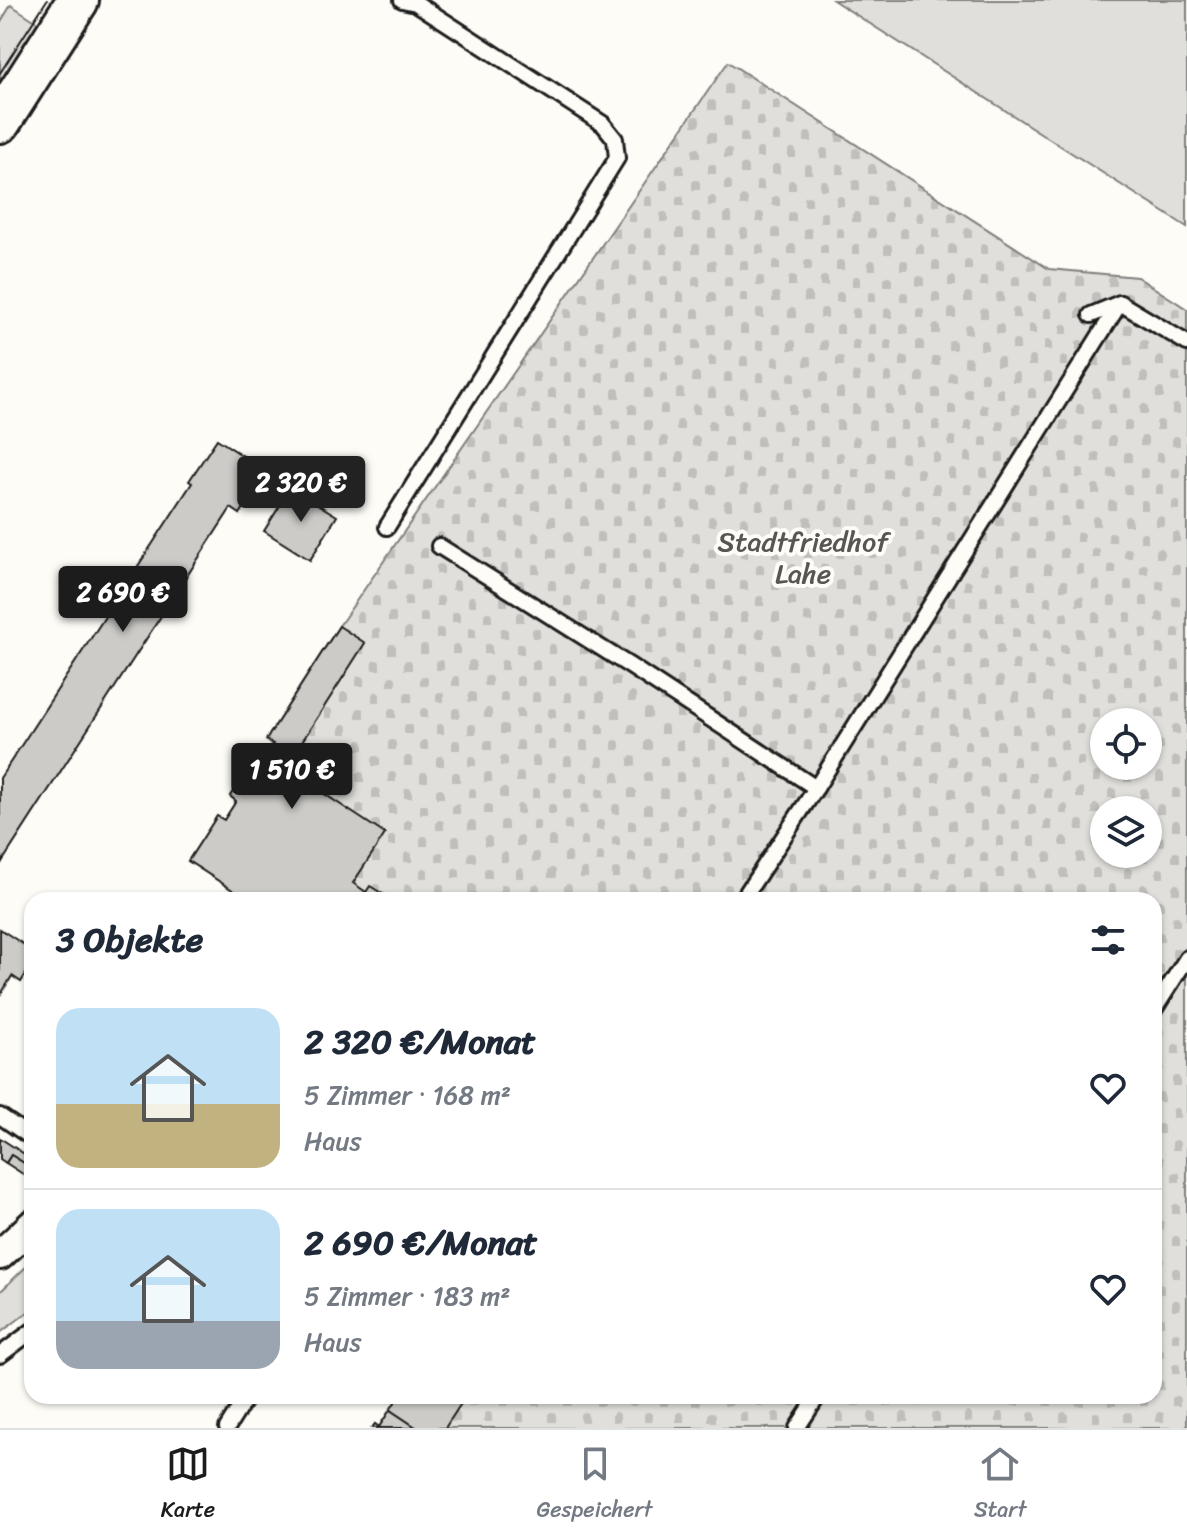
<!DOCTYPE html>
<html lang="de">
<meta charset="utf-8">
<style>
:root{--surface:#fff;--page:#f6f6f7;--text:#1f2937;--muted:#747a83;--line:#e0e1e3;--accent:#1c1c1c}
body{margin:0;font-family:Sriracha,sans-serif;background:var(--page);color:var(--text);height:100vh;display:flex;flex-direction:column;font-size:30px;white-space:nowrap}
*{box-sizing:border-box;margin:0}
p{font-size:26px;color:var(--muted)}
.icon{flex:none;width:44px;height:44px;fill:none;stroke:currentColor;stroke-width:2;stroke-linecap:round;stroke-linejoin:round}
.map{position:relative;flex:1;overflow:hidden}
.panel{position:absolute;left:24px;top:892px;width:1138px;height:512px;display:flex;flex-direction:column;background:var(--surface);border-radius:24px;box-shadow:0 2px 6px #0004}
.panel>*{flex:none}
.fabs{position:absolute;left:1090px;top:708px;display:grid;gap:16px}
.fabs a{display:grid;place-items:center;width:72px;height:72px;border-radius:50%;background:var(--surface);box-shadow:0 2px 6px #0004;font-size:40px}
.price{position:absolute;translate:-50% -68px;padding:0 18px;border-radius:8px;background:var(--accent);color:#fff;font-size:26px;line-height:52px;filter:drop-shadow(0 2px 4px #0008)}
.price::after{content:'';position:absolute;left:50%;top:48px;width:24px;height:18px;margin-left:-12px;background:inherit;clip-path:polygon(0 0,100% 0,50% 100%)}
.price.selected{background:#222;color:#fff}
ul{padding:0;list-style:none}
li{display:flex;align-items:center;gap:24px;height:200px;padding:0 32px}
li+li{border-top:2px solid var(--line)}
li span{display:grid;place-items:center;flex:none;width:224px;height:160px;border-radius:24px;color:#555}
li>.icon{margin-inline-start:auto}
span .icon{width:96px;height:96px;fill:#fffc;stroke-width:1}
li b{font-size:34px}
h2{display:flex;justify-content:space-between;align-items:center;height:96px;padding:0 32px;font-size:34px}
.tabs{display:flex;justify-content:space-around;align-items:center;height:112px;border-top:2px solid var(--line);background:var(--surface);font-size:22px;color:var(--muted)}
.tabs a{display:grid;justify-items:center;gap:4px}
.tabs .selected{color:var(--accent)}
.map>svg:first-child{display:block}
.green{fill:#e0dfdb;stroke:#7e7e7c;stroke-width:2}
.cemetery{fill:url(#cemetery-stones);stroke:#7e7e7c;stroke-width:2;fill-rule:evenodd}
.building{fill:#cccbc8;stroke:#1c1c1c;stroke-width:2}
.lines{fill:none;stroke-linecap:round;stroke-linejoin:round}
.lane-casing{stroke:#1c1c1c;stroke-width:20}
.street-casing{stroke:#1c1c1c;stroke-width:34}
.secondary-casing{stroke:#1c1c1c;stroke-width:46}
.lane{stroke:#fdfcf7;stroke-width:14}
.street{stroke:#fdfcf7;stroke-width:28}
.secondary{stroke:#fdfcf7;stroke-width:40}
.tram{stroke:#1c1c1c;stroke-width:2}
.labels{text-anchor:middle;dominant-baseline:central;stroke-width:8;stroke-linejoin:round;paint-order:stroke}
.park-label{font-size:28px;fill:#575655;stroke:#fdfcf7}
</style>
<div class="map">
<svg width="1187" height="1428" viewBox="0 0 1187 1428">
<defs>
<pattern id="cemetery-stones" width="16" height="16" patternUnits="userSpaceOnUse" patternTransform="scale(2)"><rect width="16" height="16" fill="#e0dfdb"/><path d="M2 7V4a2 2 0 0 1 4 0v3zM10 15v-3a2 2 0 0 1 4 0v3z" fill="#c0bfbb"/></pattern>
</defs>
<rect width="100%" height="100%" fill="#fdfcf7"/>
<filter id="ink" filterUnits="userSpaceOnUse"><feTurbulence type="fractalNoise" baseFrequency=".0125" numOctaves="2"/><feDisplacementMap in="SourceGraphic" scale="16" xChannelSelector="R" yChannelSelector="G"/><feConvolveMatrix kernelMatrix="1 2 1 2 8 2 1 2 1" color-interpolation-filters="sRGB"/></filter>
<g filter="url(#ink)">
<g class="green">
<polygon points="833,0 1187,0 1187,227"/>
<polygon points="11,5 40,24 0,86 0,23"/>
<polygon points="32,1261 32,1309 0,1333 0,1292"/>
</g>
<path class="cemetery" d="M 728,62 L 1049,269 L 1137,277 L 1187,309 L 1187,1428 L 372,1428 L 375,1424 L 379,1427 L 399,1396 L 1154,1396 L 1154,900 L 248,900 L 188,861 L 217,816 L 224,820 L 236,801 L 230,796 L 259,751 L 265,755 L 272,745 L 266,740 L 339,626 ZM 1104,722 L 1148,722 L 1148,766 L 1104,766 ZM 1104,810 L 1148,810 L 1148,854 L 1104,854 Z"/>
<g class="building">
<polygon points="217,439 268,472 240,514 231,508 0,865 0,778 192,483 189,481"/>
<polygon points="291,488 337,516 310,560 264,531"/>
<polygon points="339,626 365,643 285,768 385,834 353,883 366,892 361,900 248,900 188,861 217,816 224,820 233,806 236,801 230,796 259,751 265,755 273,744 266,740"/>
<polygon points="370,886 391,899 390,900 361,900"/>
<polygon points="0,929 32,950 32,964 21,982 12,976 0,996"/>
<polygon points="0,1138 32,1159 32,1163 29,1166 11,1155 6,1163 0,1159"/>
<polygon points="11,1155 29,1166 32,1163 32,1180 6,1163"/>
<polygon points="399,1396 466,1396 445,1428 417,1428 390,1410"/>
<polygon points="390,1410 417,1428 372,1428 375,1424 379,1427"/>
</g>
<g class="lines">
<g class="lane-casing">
<g id="lane">
<polyline points="1091,315 1120,303 1187,343"/>
<polyline points="387,527 617,158 615,139 603,124 416,3 402,0"/>
<polyline points="439,546 630,666 816,788"/>
<polyline points="742,900 816,788 1120,303"/>
<polyline points="1154,1010 1187,958"/>
<polyline points="0,1116 32,1138"/>
<polyline points="0,1355 32,1331"/>
<polyline points="227,1428 247,1396"/>
<polyline points="797,1428 818,1396"/>
</g>
</g>
<g class="street-casing">
<polyline id="street" points="0,1255 32,1225"/>
</g>
<g class="secondary-casing">
<polyline id="secondary" points="0,122 78,0"/>
</g>
<use href="#lane" class="lane"/>
<use href="#street" class="street"/>
<use href="#secondary" class="secondary"/>
<polyline class="tram" points="0,73 47,0"/>
</g>
</g>
<g class="labels">
<g class="park-label">
<text x="803" y="541">Stadtfriedhof<tspan x="803" dy="32">Lahe</tspan></text>
</g>
</g>
</svg>
<div class="fabs">
<a><svg class="icon" aria-label="locate" viewBox="0 0 24 24"><circle cx="12" cy="12" r="6"/><path d="M12 2v4M12 18v4M2 12h4M18 12h4"/></svg></a>
<a><svg class="icon" aria-label="layers" viewBox="0 0 24 24"><path d="M12 4l9 5-9 5-9-5zM3 14l9 5 9-5"/></svg></a>
</div>
<b class="price selected" style="left:301px;top:524px">2 320 €</b>
<b class="price" style="left:123px;top:634px">2 690 €</b>
<b class="price" style="left:292px;top:811px">1 510 €</b>
<section class="panel">
<h2>3 Objekte<svg class="icon" aria-label="filters" viewBox="0 0 24 24"><path d="M4 7h16M4 17h16"/><circle cx="9" cy="7" r="2"/><circle cx="15" cy="17" r="2"/></svg></h2>
<ul>
<li><span style="background:linear-gradient(#bfe0f5 60%,#c2b280 0)"><svg class="icon" aria-label="home" viewBox="0 0 24 24"><path d="M3 11l9-7 9 7M6 9v11h12V9"/></svg></span><div><b>2 320 €/Monat</b><p>5 Zimmer · 168 m²</p><p>Haus</p></div><svg class="icon" aria-label="heart" viewBox="0 0 24 24"><path d="M12 20l-8-8c-3-5 5-10 8-4 3-6 11-1 8 4z"/></svg></li>
<li><span style="background:linear-gradient(#bfe0f5 70%,#9aa5b1 0)"><svg class="icon" aria-label="home" viewBox="0 0 24 24"><path d="M3 11l9-7 9 7M6 9v11h12V9"/></svg></span><div><b>2 690 €/Monat</b><p>5 Zimmer · 183 m²</p><p>Haus</p></div><svg class="icon" aria-label="heart" viewBox="0 0 24 24"><path d="M12 20l-8-8c-3-5 5-10 8-4 3-6 11-1 8 4z"/></svg></li>
</ul>
</section>
</div>
<nav class="tabs">
<a class="selected"><svg class="icon" aria-label="map" viewBox="0 0 24 24"><path d="M3 6l6-2 6 2 6-2v14l-6 2-6-2-6 2zM9 4v14M15 6v14"/></svg>Karte</a>
<a><svg class="icon" aria-label="saved" viewBox="0 0 24 24"><path d="M7 4h10v16l-5-4-5 4z"/></svg>Gespeichert</a>
<a><svg class="icon" aria-label="home" viewBox="0 0 24 24"><path d="M3 11l9-7 9 7M6 9v11h12V9"/></svg>Start</a>
</nav>
